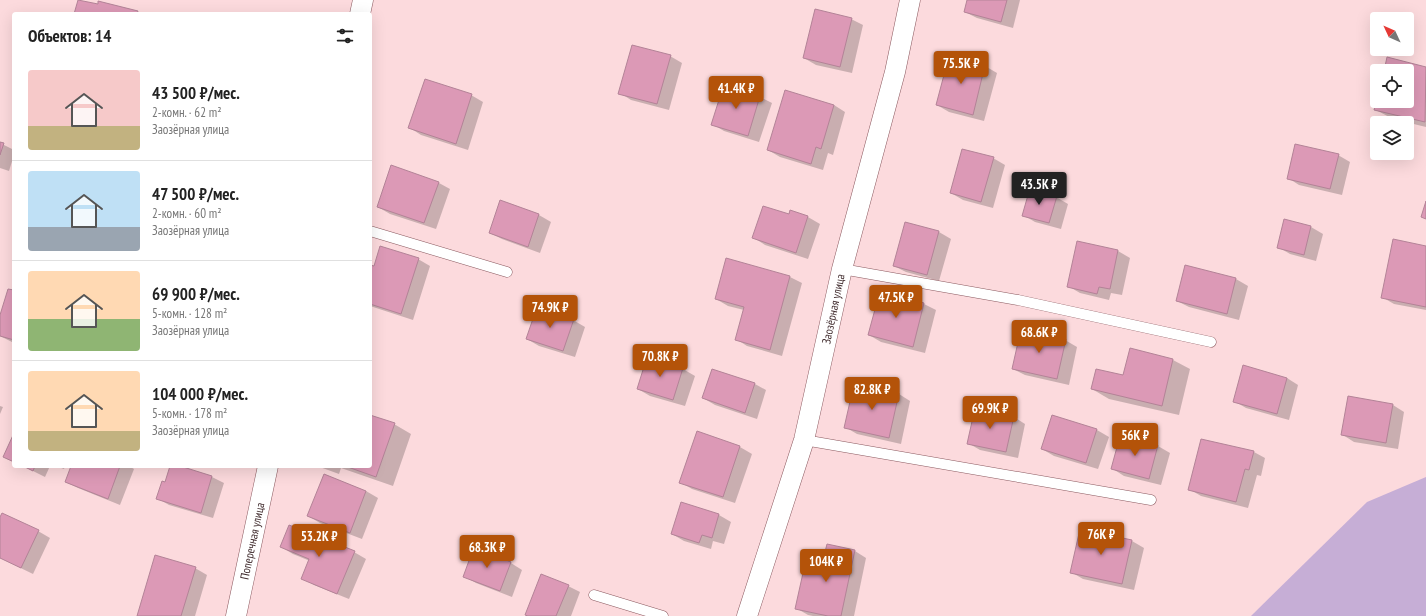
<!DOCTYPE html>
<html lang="ru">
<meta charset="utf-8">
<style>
:root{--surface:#fff;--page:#f2f2f2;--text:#222;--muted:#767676;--line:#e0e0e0;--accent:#b45309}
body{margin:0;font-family:"PT Sans Narrow",sans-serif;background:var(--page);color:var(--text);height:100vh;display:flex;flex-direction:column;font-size:15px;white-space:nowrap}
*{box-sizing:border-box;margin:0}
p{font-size:13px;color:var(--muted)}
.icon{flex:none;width:22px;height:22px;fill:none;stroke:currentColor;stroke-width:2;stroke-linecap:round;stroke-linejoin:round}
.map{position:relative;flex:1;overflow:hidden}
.drawer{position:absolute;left:12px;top:12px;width:360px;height:456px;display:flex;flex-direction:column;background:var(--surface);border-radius:4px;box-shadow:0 4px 16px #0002}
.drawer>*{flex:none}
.needle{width:26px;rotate:314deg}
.fabs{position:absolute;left:1370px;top:12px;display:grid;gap:8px}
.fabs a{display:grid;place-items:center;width:44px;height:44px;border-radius:4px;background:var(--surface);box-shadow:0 4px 16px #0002;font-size:20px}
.price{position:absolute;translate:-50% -34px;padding:0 9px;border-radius:4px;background:var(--accent);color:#fff;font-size:13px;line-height:26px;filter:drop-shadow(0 1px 2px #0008)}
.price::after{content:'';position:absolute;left:50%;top:24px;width:12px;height:9px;margin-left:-6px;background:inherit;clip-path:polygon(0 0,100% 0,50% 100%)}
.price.active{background:#222;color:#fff}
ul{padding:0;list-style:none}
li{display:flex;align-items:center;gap:12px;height:100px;padding:0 16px}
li+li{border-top:1px solid var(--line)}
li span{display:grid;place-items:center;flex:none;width:112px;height:80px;border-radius:4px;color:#555}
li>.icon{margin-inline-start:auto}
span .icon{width:48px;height:48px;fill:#fffc;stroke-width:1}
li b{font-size:17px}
h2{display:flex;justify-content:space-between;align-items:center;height:48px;padding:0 16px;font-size:17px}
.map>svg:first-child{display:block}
.green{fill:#c6aed6}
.shadow{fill:#0003}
.building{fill:#dc99b6;stroke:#b38397}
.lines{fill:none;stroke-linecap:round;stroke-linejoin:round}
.lane-casing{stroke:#8b5a60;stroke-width:11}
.street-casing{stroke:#8b5a60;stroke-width:21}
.lane{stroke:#fff;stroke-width:10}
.street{stroke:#fff;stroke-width:20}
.labels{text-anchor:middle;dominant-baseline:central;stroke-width:3;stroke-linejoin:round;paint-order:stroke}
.street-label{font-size:12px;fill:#412c2e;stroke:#fff}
</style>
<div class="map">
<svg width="1426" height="616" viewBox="0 0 1426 616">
<rect width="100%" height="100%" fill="#fcdadd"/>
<polygon class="green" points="1426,477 1426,616 1251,616 1367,502"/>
<g class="shadow">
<polygon points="968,0 1020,0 1013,28 977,18 965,12"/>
<polygon points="851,19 863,25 852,73 816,65 804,58"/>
<polygon points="670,56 682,63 669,110 631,100 620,93"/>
<polygon points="950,57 985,66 997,73 984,121 949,112 937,105"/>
<polygon points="1388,59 1426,68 1426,127 1393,119 1376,110 1378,101 1407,101 1407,71 1385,71"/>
<polygon points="725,85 760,97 772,103 759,142 724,131 712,124"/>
<polygon points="471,95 483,102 468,150 421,135 410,128"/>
<polygon points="834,105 845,112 833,155 828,153 823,170 780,157 768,150"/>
<polygon points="0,143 14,150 14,155 9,171 0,168"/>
<polygon points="1338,155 1350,162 1342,195 1299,185 1288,178"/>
<polygon points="993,158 1005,165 993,208 963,200 951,193"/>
<polygon points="439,183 450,189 436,229 390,214 378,207"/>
<polygon points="1056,197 1068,204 1061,229 1035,222 1023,215"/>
<polygon points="501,202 539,215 551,222 540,253 502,239 490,233"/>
<polygon points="791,211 808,217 820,224 808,259 765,245 754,238 789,215"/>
<polygon points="906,223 939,232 951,239 939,281 906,272 894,266"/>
<polygon points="1311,227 1323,234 1316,261 1290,254 1278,247"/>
<polygon points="1078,242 1118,251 1130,258 1122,295 1111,293 1109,300 1080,293 1068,286"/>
<polygon points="1426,247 1426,310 1394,304 1382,297"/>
<polygon points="418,259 430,266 413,320 370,306 370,266 374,267"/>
<polygon points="727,259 790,277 802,283 782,356 747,346 736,339 744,310 728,306 716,299"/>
<polygon points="1186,266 1236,279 1248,286 1239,320 1189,307 1177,301"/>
<polygon points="14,291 14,343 0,336 0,318"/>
<polygon points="881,293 924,304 936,310 925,353 881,342 869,335"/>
<polygon points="573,320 585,327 575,357 539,346 527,339"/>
<polygon points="1065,340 1077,347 1069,385 1025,375 1013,369"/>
<polygon points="648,358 683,369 695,376 685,406 650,396 638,389"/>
<polygon points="1173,360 1190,369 1179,415 1109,399 1092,389"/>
<polygon points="1287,378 1298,385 1289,420 1246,408 1234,401"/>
<polygon points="755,384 766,390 757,419 715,405 703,398"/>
<polygon points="899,394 910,401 901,444 857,434 845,427"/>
<polygon points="1393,405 1404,412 1398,449 1354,442 1343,435"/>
<polygon points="0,406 3,407 0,414"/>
<polygon points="370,416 394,424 411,434 393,486 341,468 339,474 317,466 370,466"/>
<polygon points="1053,416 1097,430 1109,437 1098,469 1054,456 1042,449"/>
<polygon points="1014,417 1025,424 1018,458 980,450 968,443"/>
<polygon points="697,433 740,447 752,454 735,503 692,489 680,482"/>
<polygon points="1121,437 1158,446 1170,453 1161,485 1124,476 1113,469"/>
<polygon points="1254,452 1265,458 1261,476 1257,475 1248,508 1201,496 1189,489"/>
<polygon points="23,466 50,466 45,477"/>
<polygon points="56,466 65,466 64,469"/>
<polygon points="72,466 129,466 134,469 120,505 78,488 66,482"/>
<polygon points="171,466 177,466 212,477 224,483 213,518 169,505 157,498 166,483"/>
<polygon points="324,475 366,491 378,498 362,539 320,523 308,516"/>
<polygon points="682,503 719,515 731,522 724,544 713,541 711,549 684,541 672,534"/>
<polygon points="0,520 38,531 50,538 33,574 0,558"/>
<polygon points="1081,530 1132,541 1144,548 1134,590 1083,579 1071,572"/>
<polygon points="281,547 354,552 366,559 349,599 314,585 303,578 310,561 293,554"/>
<polygon points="475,548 511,563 522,570 512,597 476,583 464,576"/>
<polygon points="855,551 866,558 854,616 813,616 808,615 796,608 822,569"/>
<polygon points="195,568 207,575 195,616 138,616"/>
<polygon points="568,586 580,592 571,616 529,616"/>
</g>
<g class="building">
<polygon points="78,0 98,4 98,1 138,11 137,14 74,14"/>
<polygon points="967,0 1007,0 1001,22 964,12"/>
<polygon points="815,9 852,18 840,67 803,58"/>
<polygon points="632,45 671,55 657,104 618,94"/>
<polygon points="949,56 985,65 973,115 936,105"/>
<polygon points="1387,57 1426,67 1425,122 1374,110 1377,99 1377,101 1407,101 1407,71 1384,71"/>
<polygon points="425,79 472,94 456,144 408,128"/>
<polygon points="724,84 760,96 748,136 711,125"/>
<polygon points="785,90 834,105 821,149 816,147 811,164 767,150"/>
<polygon points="0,142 4,143 0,155"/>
<polygon points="1295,144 1339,154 1330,189 1287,179"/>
<polygon points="962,149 994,157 981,202 950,193"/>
<polygon points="391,165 439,182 424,223 377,207"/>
<polygon points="1030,188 1057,196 1049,223 1022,216"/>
<polygon points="500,200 539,214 528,247 489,233"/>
<polygon points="1426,201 1426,219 1421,217"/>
<polygon points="763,206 789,214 790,210 808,216 796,253 752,238"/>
<polygon points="1284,219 1311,226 1304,255 1277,248"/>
<polygon points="905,222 939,231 927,275 893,266"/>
<polygon points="1393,239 1426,246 1426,307 1381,298"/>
<polygon points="1077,241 1118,250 1110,289 1099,287 1097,294 1067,287"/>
<polygon points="380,246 419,258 401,314 370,304 370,265 374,266"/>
<polygon points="726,258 790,276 770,350 735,340 744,307 715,299"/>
<polygon points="1185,265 1236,278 1227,314 1176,301"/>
<polygon points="8,289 14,290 14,340 0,336 0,315"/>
<polygon points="880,291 924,303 913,347 868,335"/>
<polygon points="537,307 574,319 563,351 526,339"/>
<polygon points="1021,329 1066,339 1057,379 1012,369"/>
<polygon points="1130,348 1173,359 1162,406 1091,389 1096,369 1123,375"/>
<polygon points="647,357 683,368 673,400 637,389"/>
<polygon points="1243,365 1287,378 1277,414 1233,402"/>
<polygon points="712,369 755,383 745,413 702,398"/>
<polygon points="854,384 899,393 889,438 844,428"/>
<polygon points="1348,396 1393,404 1386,443 1341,435"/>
<polygon points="975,408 1014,416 1006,452 967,444"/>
<polygon points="370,415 395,423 376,477 345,466 370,466"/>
<polygon points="1052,415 1097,429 1086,463 1041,449"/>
<polygon points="697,431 740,446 723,497 679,483"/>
<polygon points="14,433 14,462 3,457"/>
<polygon points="1120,436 1158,445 1149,479 1111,469"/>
<polygon points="1201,439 1254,451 1249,470 1245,469 1236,502 1188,490"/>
<polygon points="23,466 35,466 33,471"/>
<polygon points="71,466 120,466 108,499 65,482"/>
<polygon points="170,466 180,466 212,476 201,513 156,499 162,481 165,482"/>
<polygon points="324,474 366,491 350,533 307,516"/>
<polygon points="681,502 719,514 712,538 702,535 699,543 671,534"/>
<polygon points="2,513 39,530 21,568 0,558 0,517"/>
<polygon points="289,525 355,551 337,594 301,579 309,559 280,547"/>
<polygon points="1080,529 1132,540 1122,584 1070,573"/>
<polygon points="827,544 855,550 841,616 828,616 795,609 805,564 821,568"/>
<polygon points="474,547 511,562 500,591 463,577"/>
<polygon points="155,555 196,567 181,616 137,616"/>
<polygon points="541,574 569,585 556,616 528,616 525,615"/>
</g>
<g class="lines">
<g class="lane-casing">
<g id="lane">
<polyline points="370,231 507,272"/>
<polyline points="842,269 1018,300 1211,342"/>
<polyline points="804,440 1151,500"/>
<polyline points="594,595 663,616"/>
</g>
</g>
<g class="street-casing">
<g id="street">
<polyline points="360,14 363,0"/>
<polyline points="236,616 268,466"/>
<polyline points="747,616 804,440 842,269 895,72 910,0"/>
</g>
</g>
<use href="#lane" class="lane"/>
<use href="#street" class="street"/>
</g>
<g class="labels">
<g class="street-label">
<text transform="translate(833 309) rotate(-78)">Заозёрная улица</text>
<text transform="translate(252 541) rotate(-78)">Поперечная улица</text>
</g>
</g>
</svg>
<div class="fabs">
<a><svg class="needle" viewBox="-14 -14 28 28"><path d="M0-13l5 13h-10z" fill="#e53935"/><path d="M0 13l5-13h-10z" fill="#767676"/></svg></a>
<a><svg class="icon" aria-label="locate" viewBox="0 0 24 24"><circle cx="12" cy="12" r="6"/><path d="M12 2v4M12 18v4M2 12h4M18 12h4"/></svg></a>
<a><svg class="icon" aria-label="layers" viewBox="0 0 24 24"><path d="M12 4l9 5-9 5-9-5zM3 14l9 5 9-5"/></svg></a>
</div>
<b class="price" style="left:961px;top:85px">75.5K ₽</b>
<b class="price" style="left:736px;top:110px">41.4K ₽</b>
<b class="price active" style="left:1039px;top:206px">43.5K ₽</b>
<b class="price" style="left:896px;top:319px">47.5K ₽</b>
<b class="price" style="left:550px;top:329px">74.9K ₽</b>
<b class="price" style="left:1039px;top:354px">68.6K ₽</b>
<b class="price" style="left:660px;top:378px">70.8K ₽</b>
<b class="price" style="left:872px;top:411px">82.8K ₽</b>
<b class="price" style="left:990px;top:430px">69.9K ₽</b>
<b class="price" style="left:1135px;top:457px">56K ₽</b>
<b class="price" style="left:1101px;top:556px">76K ₽</b>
<b class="price" style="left:319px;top:558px">53.2K ₽</b>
<b class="price" style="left:487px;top:569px">68.3K ₽</b>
<b class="price" style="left:826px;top:583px">104K ₽</b>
<section class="drawer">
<h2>Объектов: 14<svg class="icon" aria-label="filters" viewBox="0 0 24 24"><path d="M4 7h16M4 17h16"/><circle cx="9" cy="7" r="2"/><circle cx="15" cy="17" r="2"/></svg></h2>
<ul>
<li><span style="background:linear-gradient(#f6c9c9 70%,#c2b280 0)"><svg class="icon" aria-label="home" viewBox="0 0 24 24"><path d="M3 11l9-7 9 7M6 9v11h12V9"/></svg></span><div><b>43 500 ₽/мес.</b><p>2-комн. · 62 m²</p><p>Заозёрная улица</p></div></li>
<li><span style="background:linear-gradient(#bfe0f5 70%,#9aa5b1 0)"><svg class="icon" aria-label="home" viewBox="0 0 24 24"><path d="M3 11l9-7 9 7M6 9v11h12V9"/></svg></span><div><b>47 500 ₽/мес.</b><p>2-комн. · 60 m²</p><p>Заозёрная улица</p></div></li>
<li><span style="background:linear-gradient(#ffd9b3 60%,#8fb573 0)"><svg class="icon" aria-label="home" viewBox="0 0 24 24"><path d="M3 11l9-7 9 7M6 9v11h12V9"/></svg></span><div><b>69 900 ₽/мес.</b><p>5-комн. · 128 m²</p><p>Заозёрная улица</p></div></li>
<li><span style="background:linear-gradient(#ffd9b3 75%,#c2b280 0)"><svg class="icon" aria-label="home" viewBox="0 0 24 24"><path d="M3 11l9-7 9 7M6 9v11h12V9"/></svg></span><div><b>104 000 ₽/мес.</b><p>5-комн. · 178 m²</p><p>Заозёрная улица</p></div></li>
</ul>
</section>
</div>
